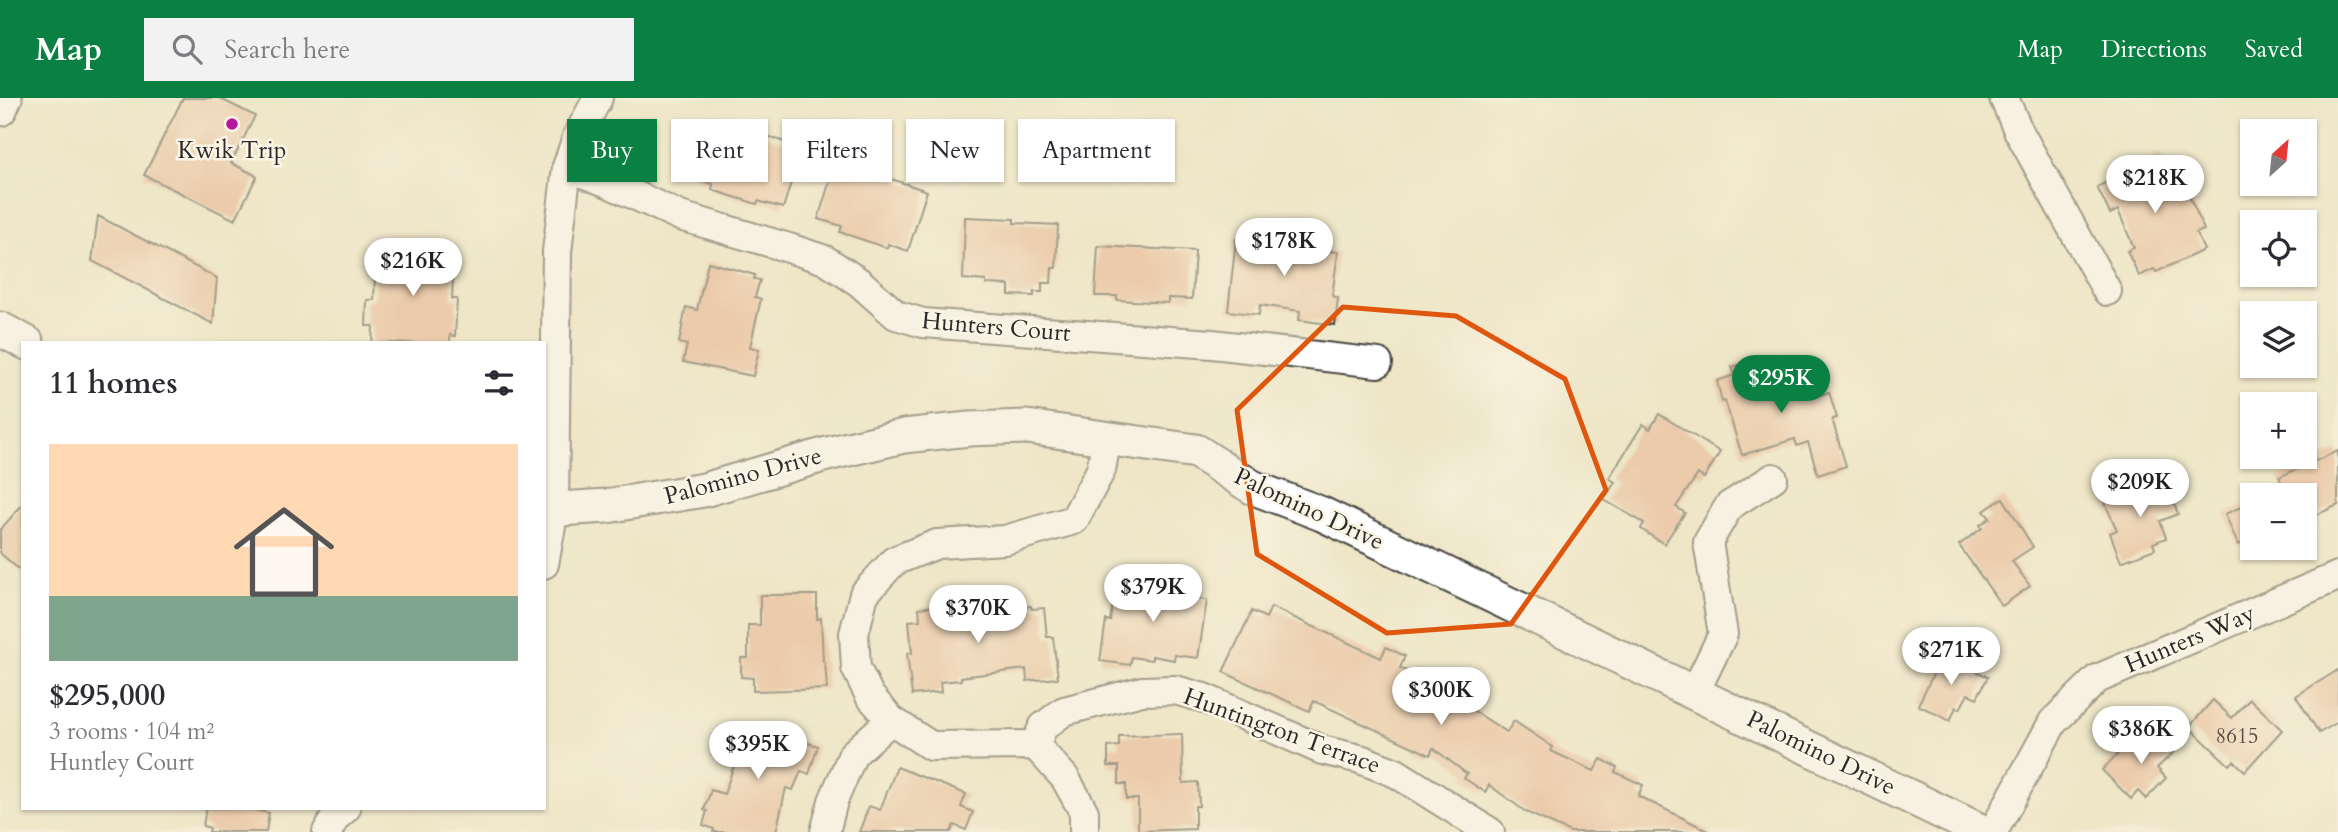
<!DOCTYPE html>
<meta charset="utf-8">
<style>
:root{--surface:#fff;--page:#f2f2f3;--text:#2b2b33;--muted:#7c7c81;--accent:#0b8043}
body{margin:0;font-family:Cardo,serif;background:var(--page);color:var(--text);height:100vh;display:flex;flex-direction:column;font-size:26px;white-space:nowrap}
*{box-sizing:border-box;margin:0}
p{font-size:23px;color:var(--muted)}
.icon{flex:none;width:38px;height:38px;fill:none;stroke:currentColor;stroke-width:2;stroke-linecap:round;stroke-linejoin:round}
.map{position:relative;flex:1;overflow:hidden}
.panel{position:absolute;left:21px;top:243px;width:525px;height:469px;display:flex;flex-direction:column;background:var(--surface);border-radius:0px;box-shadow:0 2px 5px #0004}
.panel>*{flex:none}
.top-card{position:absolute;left:567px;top:21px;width:665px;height:63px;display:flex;gap:14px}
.needle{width:46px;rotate:27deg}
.tools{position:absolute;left:2240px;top:21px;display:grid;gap:14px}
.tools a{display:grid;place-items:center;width:77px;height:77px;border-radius:0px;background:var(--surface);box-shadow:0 2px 5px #0004;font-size:35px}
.price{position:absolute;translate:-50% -60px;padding:0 16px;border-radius:24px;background:#fff;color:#222;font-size:23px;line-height:46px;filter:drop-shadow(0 2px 4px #0008)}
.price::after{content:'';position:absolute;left:50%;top:42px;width:21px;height:16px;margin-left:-10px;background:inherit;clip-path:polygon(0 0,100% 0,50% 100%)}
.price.active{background:var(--accent);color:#fff}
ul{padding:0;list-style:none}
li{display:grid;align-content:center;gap:14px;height:371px;padding:0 28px}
li span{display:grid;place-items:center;height:217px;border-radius:0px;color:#555}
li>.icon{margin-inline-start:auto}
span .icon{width:126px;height:126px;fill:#fffc;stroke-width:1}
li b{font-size:30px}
h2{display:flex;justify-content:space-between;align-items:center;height:84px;padding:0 28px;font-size:30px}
.tag{padding:0 24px;border-radius:0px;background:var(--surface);box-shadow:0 2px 5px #0004;font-size:24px;line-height:63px}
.tag.active{background:var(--accent);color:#fff}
header{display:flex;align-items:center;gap:42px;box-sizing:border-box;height:98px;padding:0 35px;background:var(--accent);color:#fff}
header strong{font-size:33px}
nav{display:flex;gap:38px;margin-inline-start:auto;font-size:24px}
.search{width:490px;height:63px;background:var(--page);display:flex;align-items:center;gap:18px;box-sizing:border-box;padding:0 24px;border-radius:0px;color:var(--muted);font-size:26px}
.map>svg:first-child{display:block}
.building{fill:#e7ab89}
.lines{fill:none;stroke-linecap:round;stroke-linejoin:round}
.minor-casing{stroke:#484742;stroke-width:32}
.tertiary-casing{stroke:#484742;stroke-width:37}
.minor{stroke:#fff;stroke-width:28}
.tertiary{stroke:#fff;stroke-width:33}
.marked{fill:none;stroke:#df570e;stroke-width:5;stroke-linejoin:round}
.poi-dot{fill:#b5179e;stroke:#fcf5e5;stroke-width:2.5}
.labels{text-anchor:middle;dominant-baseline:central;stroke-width:5;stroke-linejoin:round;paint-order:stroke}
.number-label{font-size:21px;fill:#5a4b42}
.poi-label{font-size:24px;fill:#2b2b2b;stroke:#fcf5e5}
.street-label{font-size:24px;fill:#2b2b2b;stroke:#fcf5e5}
</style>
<header>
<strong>Map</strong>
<div class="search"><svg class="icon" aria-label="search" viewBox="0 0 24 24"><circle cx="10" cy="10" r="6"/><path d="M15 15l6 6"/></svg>Search here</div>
<nav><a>Map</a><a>Directions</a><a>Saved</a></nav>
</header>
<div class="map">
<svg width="2338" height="734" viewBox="0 0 2338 734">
<rect width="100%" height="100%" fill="#fcf5e5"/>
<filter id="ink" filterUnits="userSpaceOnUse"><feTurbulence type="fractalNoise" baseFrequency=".0143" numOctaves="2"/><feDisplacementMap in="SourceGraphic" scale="14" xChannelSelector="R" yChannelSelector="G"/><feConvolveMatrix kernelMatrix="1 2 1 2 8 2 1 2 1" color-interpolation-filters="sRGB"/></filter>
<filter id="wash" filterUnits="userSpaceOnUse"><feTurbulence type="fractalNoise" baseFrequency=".00686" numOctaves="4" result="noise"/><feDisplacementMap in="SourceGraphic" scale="28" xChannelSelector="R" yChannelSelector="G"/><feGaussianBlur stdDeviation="1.57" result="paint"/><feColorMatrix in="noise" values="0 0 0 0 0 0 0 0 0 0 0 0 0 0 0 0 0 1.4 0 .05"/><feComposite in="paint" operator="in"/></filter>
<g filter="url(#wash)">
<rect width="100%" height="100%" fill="#eee6c7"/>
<g id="blocks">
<g class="building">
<polygon points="183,0 219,0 255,18 231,65 257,78 235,122 144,77"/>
<polygon points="711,19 802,50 783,110 758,103 757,106 712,92 713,86 692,80"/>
<polygon points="2159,57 2168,75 2176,71 2197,115 2204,132 2196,135 2204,152 2156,174 2154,171 2139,178 2127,153 2134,150 2118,112 2110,116 2097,89"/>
<polygon points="837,60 883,75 882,78 927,93 908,153 888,146 887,150 840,134 842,128 818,121"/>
<polygon points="98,118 217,180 213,226 92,163"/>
<polygon points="965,119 1014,121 1014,125 1058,127 1056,170 1052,170 1051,185 1042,185 1042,194 1034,194 1034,198 1009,197 1009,187 986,186 986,183 963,181"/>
<polygon points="1256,135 1322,143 1321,152 1338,154 1332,198 1338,200 1335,227 1299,222 1300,213 1260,207 1259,217 1228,213 1236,141 1255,143"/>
<polygon points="1098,148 1195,153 1192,201 1168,200 1168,205 1117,202 1117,198 1095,198"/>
<polygon points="376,152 454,156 452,201 457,201 455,238 450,237 450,245 372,245 373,228 366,228 367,202 374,202"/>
<polygon points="708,164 755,177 754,181 760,182 755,199 761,201 750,249 759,251 753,278 683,264 687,247 679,245 686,209 697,212"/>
<polygon points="1764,260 1775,292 1816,282 1820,297 1829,294 1837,320 1832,321 1846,368 1818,377 1808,344 1797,348 1795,341 1742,357 1725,303 1722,304 1717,283 1735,277 1732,269"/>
<polygon points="1659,316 1720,354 1704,380 1698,376 1676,409 1685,415 1664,446 1641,431 1644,425 1604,402 1615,384 1609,380 1643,326 1650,331"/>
<polygon points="2338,353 2338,407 2305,422 2305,397 2287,397 2279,379"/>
<polygon points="2164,381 2178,416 2160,423 2166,440 2153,445 2155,451 2121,464 2110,435 2117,432 2105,405"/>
<polygon points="2003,400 2033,449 2012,463 2030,488 2002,508 1959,447 1982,430 1980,427 1990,420 1984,413"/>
<polygon points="2252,404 2252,441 2238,447 2225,416"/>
<polygon points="23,406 23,475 0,455 0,432"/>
<polygon points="1127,481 1180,487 1178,498 1207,502 1198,560 1175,557 1174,562 1152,558 1152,562 1132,559 1130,567 1100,563 1106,522 1110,523 1115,491 1125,492"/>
<polygon points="760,497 817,497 817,521 821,520 823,564 825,564 827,591 753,593 753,580 741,579 741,560 748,560 748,527 760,527"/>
<polygon points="972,504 973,515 1031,508 1032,511 1044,510 1047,539 1053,539 1058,580 1027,583 1026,571 961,579 961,582 940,584 941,594 912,597 907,555 912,555 909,523 920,522 919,510"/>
<polygon points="1271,509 1381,560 1386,549 1405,558 1400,570 1433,585 1438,574 1459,584 1452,599 1507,634 1514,623 1553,649 1551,653 1594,673 1601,661 1617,669 1615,674 1643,687 1638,698 1711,734 1570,734 1526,714 1489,687 1485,694 1464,680 1467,676 1433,650 1430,657 1314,603 1309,613 1223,574 1252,513 1266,520"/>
<polygon points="1943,556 1988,579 1977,600 1968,596 1960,611 1956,609 1950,623 1918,607"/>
<polygon points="2338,572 2338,624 2319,635 2296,598"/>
<polygon points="2250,601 2282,632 2245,673 2234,663 2229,667 2189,629 2213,602 2232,620"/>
<polygon points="747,627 818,648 809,676 801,673 793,692 786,690 776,734 713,734 714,731 703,727 707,713 704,712 711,692 724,696 738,656 726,652 732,634 743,638"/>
<polygon points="2157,632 2177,651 2157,670 2166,680 2146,701 2138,693 2131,701 2102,672 2129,645 2136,652"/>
<polygon points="1182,636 1183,685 1198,684 1199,708 1195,708 1195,731 1138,733 1138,701 1126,701 1126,686 1119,686 1119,668 1108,668 1108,649 1119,648 1119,638"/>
<polygon points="897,669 966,696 961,709 973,714 966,732 954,727 951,734 859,734 869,708 880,712"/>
<polygon points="206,710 244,710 269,715 266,734 209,734 210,730 203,728"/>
</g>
</g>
</g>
<g filter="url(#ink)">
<use href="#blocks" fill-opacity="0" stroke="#484742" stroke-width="2"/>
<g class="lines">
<g class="minor-casing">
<g id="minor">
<polyline points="2004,0 2018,32 2107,193"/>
<polyline points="567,69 606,84 680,118 789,150 825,162 859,184 896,217 923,225 1212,246 1378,265"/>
<polyline points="544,466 554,412 557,154 567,69 577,39 598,0"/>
<polyline points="1695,594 1723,536 1708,444 1729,408 1773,380"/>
<polyline points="1035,647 1043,629 1064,613 1142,593 1175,592 1204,600 1322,652 1360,661 1396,675 1490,734"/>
<polyline points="327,734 335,720 346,710"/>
<polyline points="825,734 833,703 853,656 891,622"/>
<polyline points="1084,734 1084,714 1065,680 1035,647 931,648 891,622 870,598 856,570 854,536 864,496 894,463 937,446 1005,442 1074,422 1101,372 1107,339"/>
<polyline points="1993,734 2053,624 2097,581 2338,478"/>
</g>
</g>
<g class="tertiary-casing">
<g id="tertiary">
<polyline points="0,11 5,0"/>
<polyline points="0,231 27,245"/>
<polyline points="544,412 607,408 704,392 827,356 904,338 969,331 1027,329 1196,353 1252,389 1322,416 1983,734"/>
</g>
</g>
<use href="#minor" class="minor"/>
<use href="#tertiary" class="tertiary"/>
</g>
</g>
<path d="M0 0H2338V734H0ZM 1343,209 L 1456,218 L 1565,281 L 1606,392 L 1511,526 L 1387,535 L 1257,456 L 1237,312 Z" fill="#eee6c7" fill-opacity=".55" fill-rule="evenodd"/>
<path class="marked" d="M 1343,209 L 1456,218 L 1565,281 L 1606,392 L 1511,526 L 1387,535 L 1257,456 L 1237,312 Z"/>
<circle class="poi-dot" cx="232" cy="26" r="7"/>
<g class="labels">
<g class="number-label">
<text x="2237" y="638">8615</text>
</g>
<g class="poi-label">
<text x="232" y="52">Kwik Trip</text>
</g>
<g class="street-label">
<text transform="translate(996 229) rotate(5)">Hunters Court</text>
<text transform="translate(743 378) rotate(-15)">Palomino Drive</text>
<text transform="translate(1309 411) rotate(25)">Palomino Drive</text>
<text transform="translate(2190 541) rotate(-23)">Hunters Way</text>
<text transform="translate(1282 633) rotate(20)">Huntington Terrace</text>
<text transform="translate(1821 655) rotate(26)">Palomino Drive</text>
</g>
</g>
</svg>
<div class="tools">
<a><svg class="needle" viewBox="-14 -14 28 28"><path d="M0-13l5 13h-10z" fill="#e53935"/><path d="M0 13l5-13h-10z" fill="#7c7c81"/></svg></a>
<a><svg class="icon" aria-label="locate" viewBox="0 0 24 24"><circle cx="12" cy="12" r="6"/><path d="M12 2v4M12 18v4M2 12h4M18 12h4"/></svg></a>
<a><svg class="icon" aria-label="layers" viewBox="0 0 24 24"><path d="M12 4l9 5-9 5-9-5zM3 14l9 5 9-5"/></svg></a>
<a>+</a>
<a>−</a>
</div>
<b class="price" style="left:2155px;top:117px">$218K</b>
<b class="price" style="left:1284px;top:180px">$178K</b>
<b class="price" style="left:413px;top:200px">$216K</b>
<b class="price active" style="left:1781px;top:317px">$295K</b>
<b class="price" style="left:2140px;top:421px">$209K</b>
<b class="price" style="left:1153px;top:526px">$379K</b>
<b class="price" style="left:978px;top:547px">$370K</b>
<b class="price" style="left:1951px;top:589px">$271K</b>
<b class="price" style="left:1441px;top:629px">$300K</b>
<b class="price" style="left:2141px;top:668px">$386K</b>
<b class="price" style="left:758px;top:683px">$395K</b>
<div class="top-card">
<a class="tag active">Buy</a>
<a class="tag">Rent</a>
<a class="tag">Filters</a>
<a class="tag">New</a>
<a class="tag">Apartment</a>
</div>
<section class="panel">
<h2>11 homes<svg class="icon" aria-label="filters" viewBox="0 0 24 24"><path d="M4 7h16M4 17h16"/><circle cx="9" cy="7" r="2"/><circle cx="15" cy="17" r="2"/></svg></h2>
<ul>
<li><span style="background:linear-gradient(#ffd9b3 70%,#7fa58c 0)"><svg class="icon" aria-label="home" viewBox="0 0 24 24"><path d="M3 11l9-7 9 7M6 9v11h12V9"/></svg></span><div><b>$295,000</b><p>3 rooms · 104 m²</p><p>Huntley Court</p></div></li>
</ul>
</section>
</div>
